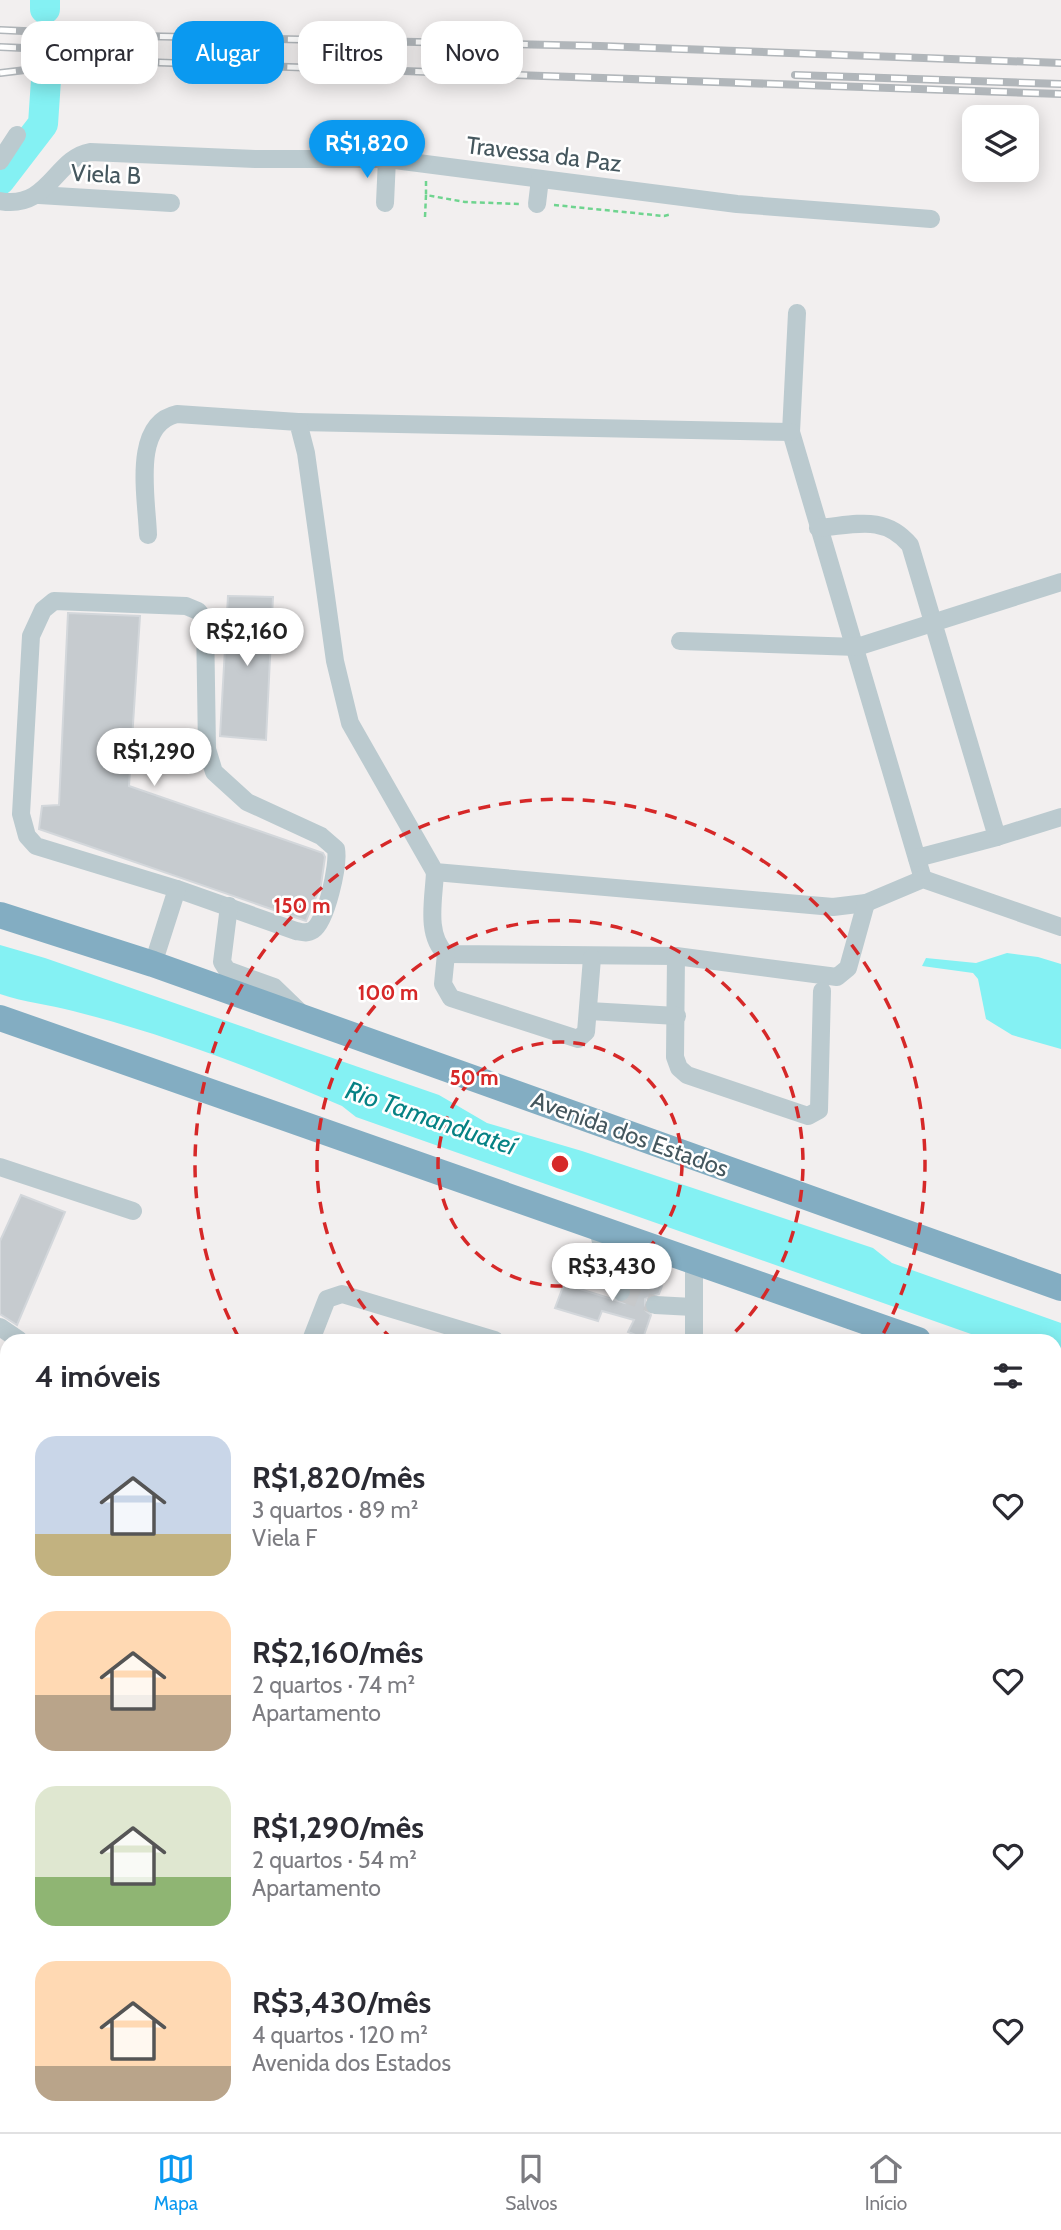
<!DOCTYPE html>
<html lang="pt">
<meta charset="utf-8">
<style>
:root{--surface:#fff;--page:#f7f7f7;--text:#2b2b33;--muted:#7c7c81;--line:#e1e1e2;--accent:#0a99f0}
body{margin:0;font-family:Cabin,sans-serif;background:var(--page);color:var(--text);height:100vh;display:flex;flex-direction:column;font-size:26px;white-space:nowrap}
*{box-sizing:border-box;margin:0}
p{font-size:23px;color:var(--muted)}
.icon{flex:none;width:38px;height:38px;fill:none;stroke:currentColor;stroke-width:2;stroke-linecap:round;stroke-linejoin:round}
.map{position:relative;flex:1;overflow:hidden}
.side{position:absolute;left:0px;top:1334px;width:1062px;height:800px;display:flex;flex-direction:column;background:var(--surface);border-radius:21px 21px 0 0;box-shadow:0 4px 18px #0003}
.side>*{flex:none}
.guide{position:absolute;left:21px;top:21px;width:700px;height:63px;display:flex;gap:14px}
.tools{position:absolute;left:962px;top:105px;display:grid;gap:14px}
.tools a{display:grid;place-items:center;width:77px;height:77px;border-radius:14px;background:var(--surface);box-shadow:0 4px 18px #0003;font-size:35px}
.price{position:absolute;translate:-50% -60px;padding:0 16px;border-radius:24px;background:#fff;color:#222;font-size:23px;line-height:46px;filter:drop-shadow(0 2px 4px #0008)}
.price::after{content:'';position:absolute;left:50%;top:42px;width:21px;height:16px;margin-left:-10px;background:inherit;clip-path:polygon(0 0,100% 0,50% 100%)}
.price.selected{background:var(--accent);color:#fff}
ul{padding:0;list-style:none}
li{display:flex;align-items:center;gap:21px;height:175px;padding:0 35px}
li span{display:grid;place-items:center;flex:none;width:196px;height:140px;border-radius:21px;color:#555}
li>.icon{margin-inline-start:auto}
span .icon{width:84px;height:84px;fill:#fffc;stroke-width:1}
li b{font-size:30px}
h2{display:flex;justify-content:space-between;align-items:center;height:84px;padding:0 35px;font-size:30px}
.tag{padding:0 24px;border-radius:21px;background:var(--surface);box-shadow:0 4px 18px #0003;font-size:24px;line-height:63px}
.tag.selected{background:var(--accent);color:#fff}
.tabs{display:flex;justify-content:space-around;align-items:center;height:98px;border-top:2px solid var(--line);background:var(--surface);font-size:19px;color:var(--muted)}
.tabs a{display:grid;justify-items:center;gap:4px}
.tabs .selected{color:var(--accent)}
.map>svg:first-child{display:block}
.green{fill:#baf3c5}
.water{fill:#84f1f3}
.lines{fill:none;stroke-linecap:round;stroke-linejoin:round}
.river{stroke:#84f1f3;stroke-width:30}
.building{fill:#c6cbcf;stroke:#d3d7db;stroke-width:2}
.minor-tunnel{stroke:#c7c9cb;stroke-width:18;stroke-dasharray:18 9;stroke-linecap:butt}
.path{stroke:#6fd48f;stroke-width:2.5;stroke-dasharray:5 3.5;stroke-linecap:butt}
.minor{stroke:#bbcacf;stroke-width:18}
.highway{stroke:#83adc2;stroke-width:26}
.rail-casing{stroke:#b1b6ba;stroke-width:8}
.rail{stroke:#fff;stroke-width:5;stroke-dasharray:16;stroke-linecap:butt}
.ring{fill:none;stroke:#d62828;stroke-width:3.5;stroke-dasharray:12 9}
.labels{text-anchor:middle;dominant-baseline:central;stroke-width:5;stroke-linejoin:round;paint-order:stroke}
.street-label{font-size:24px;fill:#45575e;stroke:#fff}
.water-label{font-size:26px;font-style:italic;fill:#068284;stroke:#fff}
.centre{fill:#d62828;stroke:#fff;stroke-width:3.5}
.ring-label{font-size:21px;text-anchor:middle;font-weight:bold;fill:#d62828;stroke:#fff;stroke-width:5;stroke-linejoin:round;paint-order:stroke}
</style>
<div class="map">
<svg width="1061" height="2132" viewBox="0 0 1061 2132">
<rect width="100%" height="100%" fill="#f2efef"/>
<polygon class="green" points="785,2126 885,2126 890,2132 782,2132"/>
<g class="water">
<path d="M 0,945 L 45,958 L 439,1095 L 487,1123 L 582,1151 L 873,1248 L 892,1263 L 1061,1323 L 1061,1366 L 1055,1364 L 1055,1340 L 988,1340 L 356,1117 L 342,1106 C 255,1069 165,1034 73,1011 C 48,1004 26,1003 0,994 Z"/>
<polygon points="1007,953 1038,957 1061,964 1061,1049 1012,1035 986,1019 978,979 973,973 922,966 926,958 976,963"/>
</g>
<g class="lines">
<g class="river">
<polyline points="45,9 45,0"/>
<polyline points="0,180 43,124 46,80"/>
</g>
</g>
<g class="building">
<polygon points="228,596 273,597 266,740 220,736"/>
<polygon points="68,613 140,616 129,786 323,853 325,857 321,885 306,921 39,829 42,806 59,805"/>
<polygon points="21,1195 65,1212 17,1325 0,1314 0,1241"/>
<polygon points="628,1272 662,1286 659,1294 645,1299 645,1310 651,1315 643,1338 628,1332 634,1320 602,1311 598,1321 555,1308 564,1284 625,1303 632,1294 625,1280"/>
</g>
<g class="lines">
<polyline class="minor-tunnel" points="621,1292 655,1305"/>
<g class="path">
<polyline points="426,181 426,195"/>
<polyline points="554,205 664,216 672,214"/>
<polyline points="425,217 426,195 465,202 519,204"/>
</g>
<g class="minor">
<polyline points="0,161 17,135"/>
<polyline points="39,195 171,203"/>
<path d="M 0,201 C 49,210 55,158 90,152 L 255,159 L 387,159 L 737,204 L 931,219"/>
<polyline points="385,203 387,159"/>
<polyline points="537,204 540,179"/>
<polyline points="797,313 791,432 923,879"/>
<polyline points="298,422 791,432"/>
<path d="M 818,528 C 855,525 884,514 910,545 L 997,837 L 917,858"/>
<path d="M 148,535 C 147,499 131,424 177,414 L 298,422 L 306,453 L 335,661 L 350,723 L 435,872 L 833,907 L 866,903 L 923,879 L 1061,927"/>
<path d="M 54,601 L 186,606 L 198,611 L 205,620 L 207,749 L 214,772 L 247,802 L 321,836 L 336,849 C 339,865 326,922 313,930 C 307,934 302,932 296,931 L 177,889 L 36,846 L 27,836 L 21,814 L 31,636 L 43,610 Z"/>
<polyline points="680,641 857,647 1061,582"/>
<polyline points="997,837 1061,817"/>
<path d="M 435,872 C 434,898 425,935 446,954 L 676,956 L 837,977 L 848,968 L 866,903"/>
<polyline points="229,906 222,962 227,970 274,987 304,1016"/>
<polyline points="446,954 443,984 451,998 578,1039 586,1032 592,958"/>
<polyline points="676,956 675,1057 679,1068 687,1075 808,1116 819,1110 822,991"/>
<polyline points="153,964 177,889"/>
<polyline points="589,1011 677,1016"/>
<polyline points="0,1167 133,1211"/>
<polyline points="598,1229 610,1281 621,1292"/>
<polyline points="655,1305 693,1307"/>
<polyline points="0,1327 19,1340"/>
<polyline points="311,1340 327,1299 342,1294 495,1340"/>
<polyline points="694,1340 694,1263"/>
<polyline points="0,1642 7,1644"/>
<polyline points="0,1871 7,1873"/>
<polyline points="1055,1947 1061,1950"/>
<polyline points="0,2114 7,2116"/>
<polyline points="49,2126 72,2132"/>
<polyline points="224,2132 225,2126"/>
<polyline points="591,2132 595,2126"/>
</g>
<g class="highway">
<polyline points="0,915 153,964 1061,1288"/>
<polyline points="0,1018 918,1340"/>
<polyline points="1055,1389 1061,1391"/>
</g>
<g class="rail-casing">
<g id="rail">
<polyline points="0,30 140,36 600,46 1061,63"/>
<polyline points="0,47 145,53"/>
<polyline points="0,73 84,63 145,62 1061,94"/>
<polyline points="795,75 1061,84"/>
</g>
</g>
<use href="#rail" class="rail"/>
</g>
<g class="ring">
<circle cx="560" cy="1164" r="122"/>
<path d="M393 1340A243 243 0 1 1 727 1340"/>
<path d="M239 1338A365 365 0 1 1 881 1338"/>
</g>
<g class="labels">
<g class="street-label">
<text transform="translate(544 154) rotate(7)">Travessa da Paz</text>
<text transform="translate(106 174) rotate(3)">Viela B</text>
<text transform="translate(630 1134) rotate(20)">Avenida dos Estados</text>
</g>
<g class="water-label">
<text transform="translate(431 1118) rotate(19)">Rio Tamanduateí</text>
</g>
</g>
<circle cx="560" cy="1164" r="10" class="centre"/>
<g class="ring-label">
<text x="302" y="913">150 m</text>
<text x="388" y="1000">100 m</text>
<text x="474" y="1085">50 m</text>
</g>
</svg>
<div class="tools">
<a><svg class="icon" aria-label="layers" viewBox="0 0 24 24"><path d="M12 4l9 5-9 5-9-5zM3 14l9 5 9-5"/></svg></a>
</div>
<b class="price selected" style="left:367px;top:180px">R$1,820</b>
<b class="price" style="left:247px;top:668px">R$2,160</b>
<b class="price" style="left:154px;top:788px">R$1,290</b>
<b class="price" style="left:612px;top:1303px">R$3,430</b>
<div class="guide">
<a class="tag">Comprar</a>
<a class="tag selected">Alugar</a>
<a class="tag">Filtros</a>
<a class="tag">Novo</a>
</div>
<section class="side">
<h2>4 imóveis<svg class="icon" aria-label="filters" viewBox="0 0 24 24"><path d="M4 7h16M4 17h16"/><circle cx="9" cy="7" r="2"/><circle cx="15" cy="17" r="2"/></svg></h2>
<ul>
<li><span style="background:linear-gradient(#c9d6e8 70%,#c2b280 0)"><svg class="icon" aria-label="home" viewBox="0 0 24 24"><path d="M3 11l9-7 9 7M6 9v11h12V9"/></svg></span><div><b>R$1,820/mês</b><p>3 quartos · 89 m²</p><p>Viela F</p></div><svg class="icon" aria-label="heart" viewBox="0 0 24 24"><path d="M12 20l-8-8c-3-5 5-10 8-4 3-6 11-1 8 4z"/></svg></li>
<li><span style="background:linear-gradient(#ffd9b3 60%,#b9a48a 0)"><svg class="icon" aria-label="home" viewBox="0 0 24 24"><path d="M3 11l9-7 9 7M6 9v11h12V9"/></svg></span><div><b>R$2,160/mês</b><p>2 quartos · 74 m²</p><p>Apartamento</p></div><svg class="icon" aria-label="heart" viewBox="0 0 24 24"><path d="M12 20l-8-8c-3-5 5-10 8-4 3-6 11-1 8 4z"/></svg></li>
<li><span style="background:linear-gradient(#dfe7d0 65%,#8fb573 0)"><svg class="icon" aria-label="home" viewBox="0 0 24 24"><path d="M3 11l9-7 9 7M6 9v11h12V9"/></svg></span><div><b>R$1,290/mês</b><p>2 quartos · 54 m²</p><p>Apartamento</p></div><svg class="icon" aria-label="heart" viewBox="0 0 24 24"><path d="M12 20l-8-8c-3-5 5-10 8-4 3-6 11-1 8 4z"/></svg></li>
<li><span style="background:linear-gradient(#ffd9b3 75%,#b9a48a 0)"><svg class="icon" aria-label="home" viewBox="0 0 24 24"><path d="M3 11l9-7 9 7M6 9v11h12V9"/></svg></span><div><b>R$3,430/mês</b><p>4 quartos · 120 m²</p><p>Avenida dos Estados</p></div><svg class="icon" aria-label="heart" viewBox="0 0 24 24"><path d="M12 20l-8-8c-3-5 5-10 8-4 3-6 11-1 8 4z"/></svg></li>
</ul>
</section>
</div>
<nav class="tabs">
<a class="selected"><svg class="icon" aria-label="map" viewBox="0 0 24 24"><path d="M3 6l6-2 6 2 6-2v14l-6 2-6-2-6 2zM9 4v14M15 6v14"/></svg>Mapa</a>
<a><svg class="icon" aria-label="saved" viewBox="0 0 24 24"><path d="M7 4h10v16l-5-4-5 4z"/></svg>Salvos</a>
<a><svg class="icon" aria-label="home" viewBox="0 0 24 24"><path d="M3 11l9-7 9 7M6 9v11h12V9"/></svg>Início</a>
</nav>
